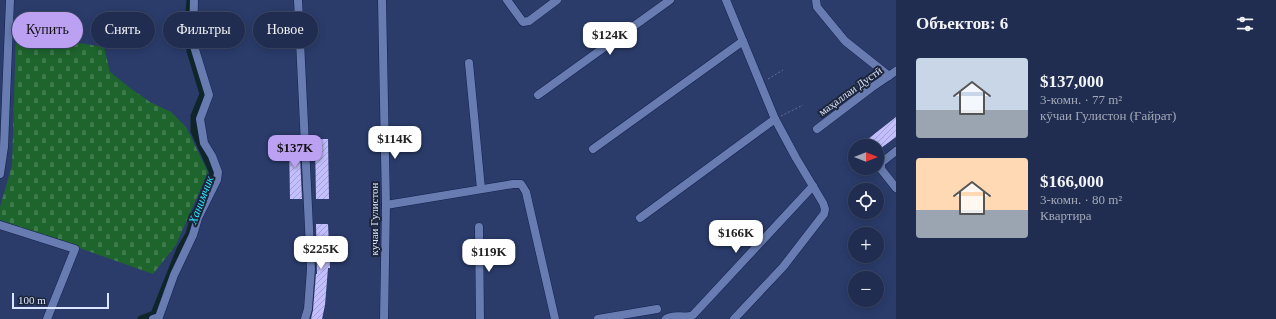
<!DOCTYPE html>
<html lang="ru">
<meta charset="utf-8">
<style>
:root{--surface:#202d50;--page:#283557;--text:#f1f3f6;--muted:#a2a8b7;--line:#3d4967;--accent:#bca0f2}
body{margin:0;font-family:Georgia,serif;background:var(--page);color:var(--text);height:100vh;display:flex;flex-direction:column;font-size:15px;white-space:nowrap}
*{box-sizing:border-box;margin:0}
p{font-size:13px;color:var(--muted)}
.icon{flex:none;width:22px;height:22px;fill:none;stroke:currentColor;stroke-width:2;stroke-linecap:round;stroke-linejoin:round}
.map{position:relative;flex:1;overflow:hidden}
.sheet{display:flex;flex-direction:column;background:var(--surface);width:380px}
.sheet>*{flex:none}
.top-card{position:absolute;left:12px;top:12px;width:380px;height:36px;display:flex;gap:8px}
.needle{width:26px;rotate:90deg}
.tools{position:absolute;left:848px;top:139px;display:grid;gap:8px}
.tools a{display:grid;place-items:center;width:36px;height:36px;border-radius:50%;background:var(--surface);box-shadow:0 2px 10px #0003,0 0 0 1px var(--line);font-size:20px}
.scale{position:absolute;left:12px;bottom:10px;width:97px;box-sizing:border-box;padding-left:4px;border:2px solid #dbe5fd;border-top:0;font-size:11px;line-height:14px;white-space:nowrap;color:#dbe5fd;-webkit-text-stroke:3px #1c253a;paint-order:stroke}
.price{position:absolute;translate:-50% -34px;padding:0 9px;border-radius:8px;background:#fff;color:#222;font-size:13px;line-height:26px;filter:drop-shadow(0 1px 2px #0008)}
.price::after{content:'';position:absolute;left:50%;top:24px;width:12px;height:9px;margin-left:-6px;background:inherit;clip-path:polygon(0 0,100% 0,50% 100%)}
.price.current{background:var(--accent);color:#111}
ul{padding:0;list-style:none}
li{display:flex;align-items:center;gap:12px;height:100px;padding:0 20px}
li span{display:grid;place-items:center;flex:none;width:112px;height:80px;border-radius:4px;color:#555}
li>.icon{margin-inline-start:auto}
span .icon{width:48px;height:48px;fill:#fffc;stroke-width:1}
li b{font-size:17px}
h2{display:flex;justify-content:space-between;align-items:center;height:48px;padding:0 20px;font-size:17px}
.pill{padding:0 14px;border-radius:18px;background:var(--surface);box-shadow:0 2px 10px #0003,0 0 0 1px var(--line);font-size:14px;line-height:36px}
.pill.current{background:var(--accent);color:#111}
main{display:flex;flex:1;min-height:0}
.map>svg:first-child{display:block}
.cemetery{fill:url(#cemetery-stones)}
.lines{fill:none;stroke-linecap:round;stroke-linejoin:round}
.canal{stroke:#0f2629;stroke-width:7}
.building{fill:url(#building-hatch)}
.minor-casing{stroke:#13214e;stroke-width:9}
.path{stroke:#627199;stroke-width:1;stroke-dasharray:2 2;stroke-linecap:butt}
.minor{stroke:#687cb1;stroke-width:8}
.labels{text-anchor:middle;dominant-baseline:central;stroke-width:4;stroke-linejoin:round;paint-order:stroke}
.street-label{font-size:11px;fill:#dbe5fd;stroke:#1c253a}
.water-label{font-size:12px;font-style:italic;fill:#26e8fe;stroke:#1c253a}
</style>
<main>
<div class="map">
<svg width="896" height="319" viewBox="0 0 896 319">
<defs>
<pattern id="cemetery-stones" width="16" height="16" patternUnits="userSpaceOnUse"><rect width="16" height="16" fill="#1e642d"/><path d="M2 7V4a2 2 0 0 1 4 0v3zM10 15v-3a2 2 0 0 1 4 0v3z" fill="#3e7a4c"/></pattern>
<pattern id="building-hatch" width="6" height="6" patternUnits="userSpaceOnUse"><rect width="6" height="6" fill="#c3bffe"/><path d="M-1 1l2-2M0 6l6-6M5 7l2-2" fill="none" stroke="#a3a0d2"/></pattern>
</defs>
<rect width="100%" height="100%" fill="#2b3c6b"/>
<polygon class="cemetery" points="16,33 104,47 110,72 130,88 150,102 171,112 186,127 208,172 176,245 153,274 0,220 0,207 12,165"/>
<g class="lines">
<polyline class="canal" points="141,319 154,314 180,249 189,234 195,214 211,184 213,173 194,131 194,116 203,94 190,51 188,23 190,0"/>
</g>
<g class="building">
<polygon points="896,117 896,137 877,151 877,146 859,146"/>
<polygon points="299,137 302,199 290,199 289,138"/>
<polygon points="315,139 328,139 329,199 316,199"/>
<polygon points="316,224 328,224 330,268 328,268 325,305 322,319 311,319 313,310 316,274 317,274"/>
</g>
<g class="lines">
<g class="minor-casing">
<g id="minor">
<polyline points="298,0 311,269 308,309 305,319"/>
<polyline points="382,0 386,205 384,319"/>
<polyline points="507,0 523,22 529,21 557,0"/>
<polyline points="726,0 775,119 796,158 823,203 825,209 824,214 783,267 734,319"/>
<polyline points="816,0 817,7 845,41 889,76"/>
<polyline points="469,63 481,189"/>
<polyline points="538,95 670,0"/>
<polyline points="817,129 871,88 896,71"/>
<polyline points="593,149 743,41"/>
<polyline points="896,151 881,163 881,169 896,188"/>
<polyline points="0,174 4,147 10,0"/>
<polyline points="386,205 513,184 521,184 526,192 555,319"/>
<polyline points="640,218 775,119"/>
<polyline points="0,225 75,249 47,319"/>
<polyline points="479,227 480,319"/>
<polyline points="153,319 159,317 174,275 193,235 198,218 217,180 218,172 212,156 204,143 200,119 209,95 193,43 194,0"/>
<polyline points="598,319 657,309"/>
<path d="M 666,319 C 674,313 685,319 693,315 L 813,186"/>
</g>
</g>
<g class="path">
<polyline points="768,79 783,70"/>
<polyline points="781,116 803,105"/>
</g>
<use href="#minor" class="minor"/>
</g>
<g class="labels">
<g class="street-label">
<text transform="translate(850 91) rotate(-36)">маҳаллаи Дустӣ</text>
<text transform="translate(374 219) rotate(-90)">кучаи Гулистон</text>
</g>
<g class="water-label">
<text transform="translate(201 200) rotate(-69)">Ханимчик</text>
</g>
</g>
</svg>
<div class="tools">
<a><svg class="needle" viewBox="-14 -14 28 28"><path d="M0-13l5 13h-10z" fill="#e53935"/><path d="M0 13l5-13h-10z" fill="#a2a8b7"/></svg></a>
<a><svg class="icon" aria-label="locate" viewBox="0 0 24 24"><circle cx="12" cy="12" r="6"/><path d="M12 2v4M12 18v4M2 12h4M18 12h4"/></svg></a>
<a>+</a>
<a>−</a>
</div>
<div class="scale">100 m</div>
<b class="price" style="left:610px;top:56px">$124K</b>
<b class="price" style="left:395px;top:160px">$114K</b>
<b class="price current" style="left:295px;top:169px">$137K</b>
<b class="price" style="left:736px;top:254px">$166K</b>
<b class="price" style="left:321px;top:270px">$225K</b>
<b class="price" style="left:489px;top:273px">$119K</b>
<div class="top-card">
<a class="pill current">Купить</a>
<a class="pill">Снять</a>
<a class="pill">Фильтры</a>
<a class="pill">Новое</a>
</div>
</div>
<section class="sheet">
<h2>Объектов: 6<svg class="icon" aria-label="filters" viewBox="0 0 24 24"><path d="M4 7h16M4 17h16"/><circle cx="9" cy="7" r="2"/><circle cx="15" cy="17" r="2"/></svg></h2>
<ul>
<li><span style="background:linear-gradient(#c9d6e8 65%,#9aa5b1 0)"><svg class="icon" aria-label="home" viewBox="0 0 24 24"><path d="M3 11l9-7 9 7M6 9v11h12V9"/></svg></span><div><b>$137,000</b><p>3-комн. · 77 m²</p><p>кӯчаи Гулистон (Ғайрат)</p></div></li>
<li><span style="background:linear-gradient(#ffd9b3 65%,#9aa5b1 0)"><svg class="icon" aria-label="home" viewBox="0 0 24 24"><path d="M3 11l9-7 9 7M6 9v11h12V9"/></svg></span><div><b>$166,000</b><p>3-комн. · 80 m²</p><p>Квартира</p></div></li>
</ul>
</section>
</main>
